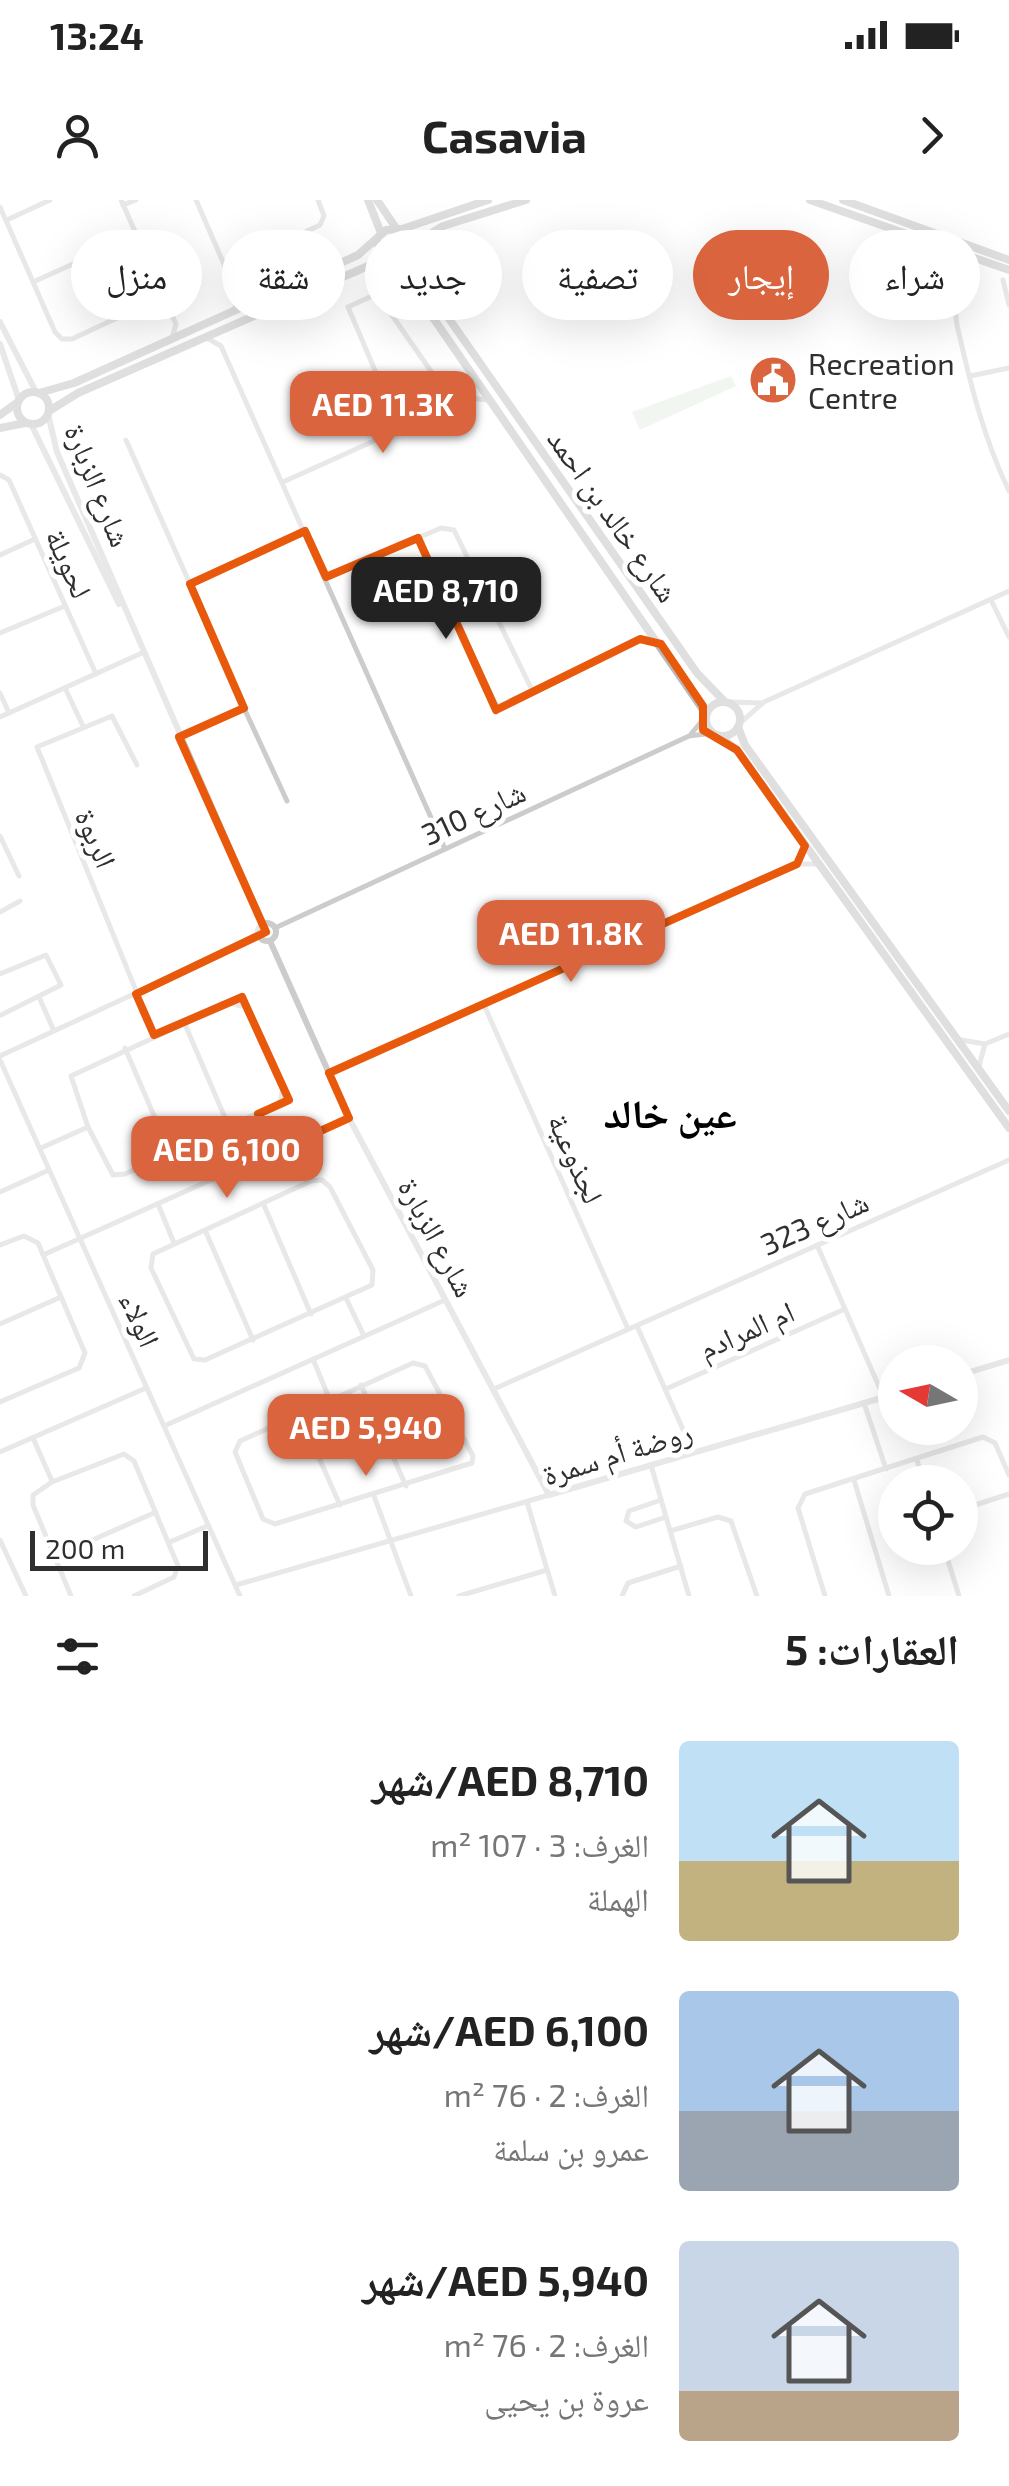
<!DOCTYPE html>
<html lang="ar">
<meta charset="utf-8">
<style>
:root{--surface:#fff;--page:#f6f6f6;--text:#222;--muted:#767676;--accent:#da643d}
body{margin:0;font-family:"Exo 2","Noto Naskh Arabic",sans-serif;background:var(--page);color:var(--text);direction:rtl;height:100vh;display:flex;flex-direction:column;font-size:38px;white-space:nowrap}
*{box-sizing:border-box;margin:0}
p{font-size:32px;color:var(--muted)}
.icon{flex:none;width:55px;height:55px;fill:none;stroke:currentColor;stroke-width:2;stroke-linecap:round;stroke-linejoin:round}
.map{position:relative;height:1396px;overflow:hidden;direction:ltr}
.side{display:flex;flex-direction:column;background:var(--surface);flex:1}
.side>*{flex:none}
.guide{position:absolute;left:30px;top:30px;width:950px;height:90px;direction:rtl;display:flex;gap:20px}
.needle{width:65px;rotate:279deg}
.buttons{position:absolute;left:878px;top:1145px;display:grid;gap:20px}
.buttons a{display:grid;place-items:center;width:100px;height:100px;border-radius:50%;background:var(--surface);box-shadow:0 10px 40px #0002;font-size:50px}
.scale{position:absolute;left:30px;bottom:25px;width:178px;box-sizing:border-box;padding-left:10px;border:5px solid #2f2f2f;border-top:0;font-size:28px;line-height:35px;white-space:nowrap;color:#2f2f2f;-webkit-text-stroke:8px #fff;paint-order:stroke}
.price{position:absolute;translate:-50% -85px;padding:0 22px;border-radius:20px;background:var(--accent);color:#fff;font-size:32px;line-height:65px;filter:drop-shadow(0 2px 5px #0008)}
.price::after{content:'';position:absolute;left:50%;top:60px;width:30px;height:22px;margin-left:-15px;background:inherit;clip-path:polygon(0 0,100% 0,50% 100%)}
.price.on{background:#222;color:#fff}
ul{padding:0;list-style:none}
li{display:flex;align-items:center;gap:30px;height:250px;padding:0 50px}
li span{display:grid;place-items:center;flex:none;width:280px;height:200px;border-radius:10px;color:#555}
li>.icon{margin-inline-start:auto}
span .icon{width:120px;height:120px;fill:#fffc;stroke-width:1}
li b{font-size:42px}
h2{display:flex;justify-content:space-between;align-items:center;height:120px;padding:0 50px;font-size:42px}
.pill{padding:0 35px;border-radius:45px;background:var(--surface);box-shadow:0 10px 40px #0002;font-size:35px;line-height:90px}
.pill.on{background:var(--accent);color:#fff}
.status{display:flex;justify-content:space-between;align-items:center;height:70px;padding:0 50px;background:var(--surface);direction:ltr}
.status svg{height:28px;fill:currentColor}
header{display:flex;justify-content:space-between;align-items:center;height:130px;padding:0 50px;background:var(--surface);font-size:45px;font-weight:700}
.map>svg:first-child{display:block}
.green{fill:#e1ebde}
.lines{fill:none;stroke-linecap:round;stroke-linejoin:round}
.minor{stroke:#ccc;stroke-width:5}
.tertiary{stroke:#ccc;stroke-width:6}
.secondary{stroke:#b9b9b9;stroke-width:8}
.marked{fill:none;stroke:#e8590c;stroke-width:8;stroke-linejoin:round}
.labels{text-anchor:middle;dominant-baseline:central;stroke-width:10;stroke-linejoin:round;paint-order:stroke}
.poi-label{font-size:30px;fill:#2f2f2f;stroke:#fff;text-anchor:start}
.street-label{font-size:30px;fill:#2f2f2f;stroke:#fff}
.district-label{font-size:40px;font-weight:bold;fill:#000;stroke:#fff}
</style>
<div class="status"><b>13:24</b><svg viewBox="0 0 49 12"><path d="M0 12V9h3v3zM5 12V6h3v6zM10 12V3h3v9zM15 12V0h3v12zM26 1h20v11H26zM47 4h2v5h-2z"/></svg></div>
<header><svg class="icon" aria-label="forward" viewBox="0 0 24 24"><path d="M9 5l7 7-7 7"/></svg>Casavia<svg class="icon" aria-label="person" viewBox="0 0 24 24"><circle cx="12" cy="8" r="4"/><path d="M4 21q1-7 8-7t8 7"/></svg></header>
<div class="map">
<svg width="1009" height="1396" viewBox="0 0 1009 1396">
<rect width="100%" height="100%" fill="#fff"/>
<polygon class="green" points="731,176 736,186 640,230 632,212"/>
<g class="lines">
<g class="minor">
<polyline points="121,0 176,124 172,139"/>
<polyline points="196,0 237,94 235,108"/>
<polyline points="123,5 136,0"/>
<polyline points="0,7 55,132 62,139 72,139 164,96"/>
<polyline points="7,20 50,0"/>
<path d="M 946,49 C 961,70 952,99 957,125 C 970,182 983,237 1009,291"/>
<polyline points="226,68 320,25 324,16 318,0"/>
<polyline points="956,73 979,60"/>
<polyline points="1003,80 1009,105"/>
<polyline points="33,82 135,36"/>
<polyline points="207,138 221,146 445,649"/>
<polyline points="970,176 1009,168"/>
<polyline points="435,177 394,197 385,194 348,107 372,96 380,98 435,177 449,207"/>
<polyline points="126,240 190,384"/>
<polyline points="0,275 9,280 96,474"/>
<polyline points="283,282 469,198 487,200"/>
<polyline points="418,338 497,507 640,439 656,441"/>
<polyline points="0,355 35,339"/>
<polyline points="326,377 441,328 454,330 533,492"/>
<polyline points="991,400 1009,437"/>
<polyline points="0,433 65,406"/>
<polyline points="65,488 83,526"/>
<polyline points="0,493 9,513"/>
<polyline points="730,502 761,503"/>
<polyline points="244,508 287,601"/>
<polyline points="0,517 142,453"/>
<polyline points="739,524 764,502 1009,391"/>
<polyline points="691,534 706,516"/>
<polyline points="179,537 244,508 190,384 305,331"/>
<polyline points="137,565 112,516 37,547 154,835"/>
<polyline points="0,636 19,676"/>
<polyline points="0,712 20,701"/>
<polyline points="275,728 689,536 713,533"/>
<polyline points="0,774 46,755 61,785 1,815"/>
<polyline points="39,797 54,831"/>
<polygon points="229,803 246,807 283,887 280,903 125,974 113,975 88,927 71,876"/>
<polyline points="484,805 628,1129"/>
<polyline points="184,822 229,927"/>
<polyline points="961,840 985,844 1009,834"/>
<polyline points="125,848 170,953"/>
<polyline points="0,856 259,736"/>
<polyline points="0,860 240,1396"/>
<polyline points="979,866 985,844"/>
<polyline points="329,873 797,664 816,664"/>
<polyline points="258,914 274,952"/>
<polyline points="41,948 88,927"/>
<polygon points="322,980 330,987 373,1070 372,1085 205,1160 194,1159 151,1068 153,1054 311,981"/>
<polyline points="0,992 49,970"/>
<polyline points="263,1003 311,1114"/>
<polyline points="158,1004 174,1043"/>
<polyline points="205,1030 253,1140"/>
<polyline points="0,1045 24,1036 38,1043 85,1153 79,1168 0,1202"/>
<polyline points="817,1045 884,1198"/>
<polyline points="43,1055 349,918"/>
<polyline points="346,1098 364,1136"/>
<polyline points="0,1124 61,1097"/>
<polyline points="637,1126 693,1252"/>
<polyline points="313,1159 329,1198"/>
<polygon points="413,1163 425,1166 473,1256 472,1263 275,1324 263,1319 235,1252 240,1241"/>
<polyline points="361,1185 406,1286"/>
<polyline points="494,1189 1009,960"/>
<polyline points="666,1189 845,1109"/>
<polyline points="864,1203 886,1269"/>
<polyline points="299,1213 340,1305"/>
<polyline points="164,1226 445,1100"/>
<polyline points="33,1238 52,1281"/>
<polyline points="0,1252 146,1188"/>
<polyline points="917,1260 924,1282"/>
<polyline points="651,1265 689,1396"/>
<polyline points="854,1280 889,1396"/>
<polyline points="374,1296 411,1396"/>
<polyline points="661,1300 629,1311 626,1321 636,1327 666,1317"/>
<polyline points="527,1302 555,1396"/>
<polyline points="960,1310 1009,1294"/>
<polyline points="670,1331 718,1317 731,1321 757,1396"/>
<polyline points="0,1340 26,1396"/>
<polyline points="170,1342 207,1326"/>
<polyline points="944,1348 959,1396"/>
<polyline points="54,1357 156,1312"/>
<polyline points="236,1385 549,1295"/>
<polyline points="71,1396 33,1305 33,1295 52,1282 124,1254 134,1261 178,1366 174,1377 134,1396"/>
<polyline points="459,1396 547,1370"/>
<polyline points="622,1396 628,1383 681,1366"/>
<polyline points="825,1396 798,1308 805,1294 983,1237 995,1243 1009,1275"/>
</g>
<g class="tertiary">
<polyline points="0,122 36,192"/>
<polyline points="0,144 19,200"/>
<polyline points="48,214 57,252 263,724"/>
<polyline points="31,224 119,404"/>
<circle cx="267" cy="732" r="9"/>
<polyline points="270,741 349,918 549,1295 895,1194"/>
<polyline points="960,1175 1009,1160"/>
</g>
<g class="secondary">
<polyline points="368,0 381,33"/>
<polyline points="377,0 396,28"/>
<polyline points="810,0 1009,70"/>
<polyline points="843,0 1009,60"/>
<polyline points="402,29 488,0"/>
<polyline points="411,46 443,26 526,0"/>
<polyline points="410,49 417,73 697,473 724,501"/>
<polyline points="394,61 706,514"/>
<circle cx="33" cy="208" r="16"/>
<polyline points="39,193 74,183 358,55 386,30 401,29 411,46 407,55 394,61 380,55 377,40"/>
<polyline points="49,211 78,193 384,59"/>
<polyline points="0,215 18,202"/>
<polyline points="0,228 25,223"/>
<circle cx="723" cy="519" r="17"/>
<polyline points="738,527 745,545 1009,911"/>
<polyline points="719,536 737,550 1009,928"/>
</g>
</g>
<path d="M0 0H1009V1396H0ZM 305,331 L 326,377 L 418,338 L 496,510 L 640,439 L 661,444 L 703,506 L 703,530 L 737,550 L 805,646 L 797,664 L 329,873 L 349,918 L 274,952 L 258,914 L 289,900 L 242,797 L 154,835 L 136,794 L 266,732 L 179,537 L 244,508 L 190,384 Z" fill="#fff" fill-opacity=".55" fill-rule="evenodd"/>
<path class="marked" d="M 305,331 L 326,377 L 418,338 L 496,510 L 640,439 L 661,444 L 703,506 L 703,530 L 737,550 L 805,646 L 797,664 L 329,873 L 349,918 L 274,952 L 258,914 L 289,900 L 242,797 L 154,835 L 136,794 L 266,732 L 179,537 L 244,508 L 190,384 Z"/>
<defs>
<g id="civic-disc" transform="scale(2.5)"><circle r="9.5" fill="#da643d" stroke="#fff"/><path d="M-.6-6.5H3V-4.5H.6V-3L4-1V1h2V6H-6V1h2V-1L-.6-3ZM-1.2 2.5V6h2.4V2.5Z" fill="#fff"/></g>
</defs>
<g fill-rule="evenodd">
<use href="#civic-disc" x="773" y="180"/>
</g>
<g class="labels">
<g class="poi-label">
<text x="808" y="163">Recreation<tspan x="808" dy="34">Centre</tspan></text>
</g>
<g class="street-label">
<text transform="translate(99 285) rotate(68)">شارع الزبارة</text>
<text transform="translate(614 315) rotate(55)">شارع خالد بن احمد</text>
<text transform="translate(70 363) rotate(66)">لحويلة</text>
<text transform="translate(473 612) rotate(-25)">شارع 310</text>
<text transform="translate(97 638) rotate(67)">الربوة</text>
<text transform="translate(577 958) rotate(66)">لجذوعية</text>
<text transform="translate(814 1022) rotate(-24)">شارع 323</text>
<text transform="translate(438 1037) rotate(62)">شارع الزبارة</text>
<text transform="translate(141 1119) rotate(66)">الولاء</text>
<text transform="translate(746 1129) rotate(-24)">ام المرادم</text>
<text transform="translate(617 1252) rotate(-17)">روضة أم سمرة</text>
</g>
<g class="district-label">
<text x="670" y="912">عين خالد</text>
</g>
</g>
</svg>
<div class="buttons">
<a><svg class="needle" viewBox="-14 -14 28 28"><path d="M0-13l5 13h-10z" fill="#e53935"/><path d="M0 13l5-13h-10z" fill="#767676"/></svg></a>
<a><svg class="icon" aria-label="locate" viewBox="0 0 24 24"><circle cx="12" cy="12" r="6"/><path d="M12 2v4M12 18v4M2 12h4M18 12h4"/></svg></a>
</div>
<div class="scale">200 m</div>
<b class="price" style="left:383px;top:256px">AED 11.3K</b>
<b class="price on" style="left:446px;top:442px">AED 8,710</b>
<b class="price" style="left:571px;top:785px">AED 11.8K</b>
<b class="price" style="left:227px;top:1001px">AED 6,100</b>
<b class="price" style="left:366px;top:1279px">AED 5,940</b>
<div class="guide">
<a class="pill">شراء</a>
<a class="pill on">إيجار</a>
<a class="pill">تصفية</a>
<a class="pill">جديد</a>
<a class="pill">شقة</a>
<a class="pill">منزل</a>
</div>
</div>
<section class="side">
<h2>العقارات: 5<svg class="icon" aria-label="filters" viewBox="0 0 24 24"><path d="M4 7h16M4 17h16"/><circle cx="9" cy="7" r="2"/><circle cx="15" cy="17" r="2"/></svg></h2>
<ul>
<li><span style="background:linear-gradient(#bfe0f5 60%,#c2b280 0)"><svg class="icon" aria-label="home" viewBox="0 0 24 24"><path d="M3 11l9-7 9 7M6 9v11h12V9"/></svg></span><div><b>AED 8,710/شهر</b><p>الغرف: 3 · 107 m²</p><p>الهملة</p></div></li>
<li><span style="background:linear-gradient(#a9c7e8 60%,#9aa5b1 0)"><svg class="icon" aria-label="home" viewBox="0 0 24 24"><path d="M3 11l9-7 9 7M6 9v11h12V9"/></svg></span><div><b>AED 6,100/شهر</b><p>الغرف: 2 · 76 m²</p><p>عمرو بن سلمة</p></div></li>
<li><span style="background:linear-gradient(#c9d6e8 75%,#b9a48a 0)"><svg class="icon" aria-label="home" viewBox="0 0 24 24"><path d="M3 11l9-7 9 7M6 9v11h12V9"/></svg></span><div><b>AED 5,940/شهر</b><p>الغرف: 2 · 76 m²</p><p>عروة بن يحيى</p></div></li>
</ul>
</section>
